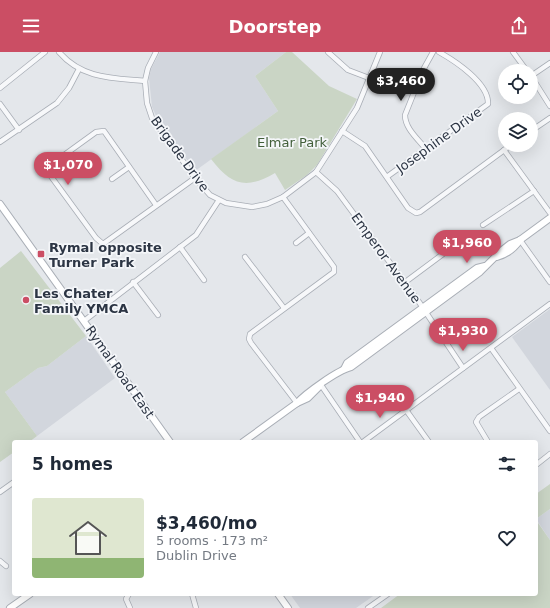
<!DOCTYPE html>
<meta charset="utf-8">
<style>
:root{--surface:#fff;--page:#f2f2f3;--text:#1f2937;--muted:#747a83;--accent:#cb4e64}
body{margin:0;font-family:"DejaVu Sans",sans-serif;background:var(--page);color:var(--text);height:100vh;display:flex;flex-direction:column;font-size:15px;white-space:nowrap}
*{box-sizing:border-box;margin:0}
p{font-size:13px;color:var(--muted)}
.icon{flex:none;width:22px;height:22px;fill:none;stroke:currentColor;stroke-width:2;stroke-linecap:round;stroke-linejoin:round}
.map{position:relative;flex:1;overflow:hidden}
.sheet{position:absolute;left:12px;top:388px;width:526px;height:156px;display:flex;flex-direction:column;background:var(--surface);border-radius:4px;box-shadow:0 4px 16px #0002}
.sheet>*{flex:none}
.controls{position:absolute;left:498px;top:12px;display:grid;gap:8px}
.controls a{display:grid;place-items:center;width:40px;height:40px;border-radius:50%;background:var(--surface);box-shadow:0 4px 16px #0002;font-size:20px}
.price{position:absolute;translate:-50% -34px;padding:0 9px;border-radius:14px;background:var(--accent);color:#fff;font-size:13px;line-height:26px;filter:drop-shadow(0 1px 2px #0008)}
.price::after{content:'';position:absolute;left:50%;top:24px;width:12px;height:9px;margin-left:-6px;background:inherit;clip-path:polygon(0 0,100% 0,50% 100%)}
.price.active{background:#222;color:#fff}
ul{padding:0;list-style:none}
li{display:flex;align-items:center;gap:12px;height:100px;padding:0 20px}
li span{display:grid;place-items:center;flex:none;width:112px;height:80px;border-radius:4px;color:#555}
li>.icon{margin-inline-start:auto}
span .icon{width:48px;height:48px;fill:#fffc;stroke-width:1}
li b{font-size:17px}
h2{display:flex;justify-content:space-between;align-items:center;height:48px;padding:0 20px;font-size:17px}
header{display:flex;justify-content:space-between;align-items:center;height:52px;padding:0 20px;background:var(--accent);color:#fff;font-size:18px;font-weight:700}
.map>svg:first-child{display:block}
.built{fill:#d2d6dd}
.green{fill:#cad5c5}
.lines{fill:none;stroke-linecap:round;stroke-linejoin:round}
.street-casing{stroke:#a9aeb6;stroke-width:6}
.secondary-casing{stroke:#a9aeb6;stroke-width:8}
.street{stroke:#f7f8fa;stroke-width:4.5}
.secondary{stroke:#fff;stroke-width:6}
.poi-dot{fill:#cb4e64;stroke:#f4f6f9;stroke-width:1.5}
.labels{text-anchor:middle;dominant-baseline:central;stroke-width:3.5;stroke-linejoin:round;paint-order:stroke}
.street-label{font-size:13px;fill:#2c3544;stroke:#f4f6f9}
.park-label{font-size:13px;fill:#425f3a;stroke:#f4f6f9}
.poi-label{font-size:13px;font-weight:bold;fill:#2c3544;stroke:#f4f6f9;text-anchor:start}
</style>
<header><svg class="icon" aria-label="menu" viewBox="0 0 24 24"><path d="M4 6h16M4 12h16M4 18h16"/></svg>Doorstep<svg class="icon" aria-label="share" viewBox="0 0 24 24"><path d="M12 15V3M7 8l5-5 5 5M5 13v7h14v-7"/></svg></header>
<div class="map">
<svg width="550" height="556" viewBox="0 0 550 556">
<rect width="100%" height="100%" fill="#e4e7eb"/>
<g class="built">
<polygon points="160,0 286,0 255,24 278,59 195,119 157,66 152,55 149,26 151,17"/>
<polygon points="550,257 550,338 512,285"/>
<polygon points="86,284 115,326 37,384 5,340 38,316 47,314"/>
<polygon points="550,457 550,488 536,467"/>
<polygon points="290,542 376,542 356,556 300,556"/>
</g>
<g class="green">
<path d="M 286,0 L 292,0 L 329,34 L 357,47 L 317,113 L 307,123 L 285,138 L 275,121 C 246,138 231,133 211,107 L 278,59 L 255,24 Z"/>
<polygon points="21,199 86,284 47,314 38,316 5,340 37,384 29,390 14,390 14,400 0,410 0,216"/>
<polygon points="550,432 550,457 536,467 536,442"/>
<polygon points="536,468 550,488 550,556 381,556 400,542 536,542"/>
</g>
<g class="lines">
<g class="street-casing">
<g id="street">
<path d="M 59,0 C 82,27 113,26 145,29"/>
<polyline points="156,0 148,16 145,29 147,51 152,66 195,126 210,143 226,151 252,155 267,152 283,145 316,120 357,56 380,0"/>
<polyline points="328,0 348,18 369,26"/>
<polyline points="513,0 527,19"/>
<polyline points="550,11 531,24 550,54"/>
<polyline points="0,36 45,0"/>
<polyline points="0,52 19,78"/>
<polyline points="342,79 365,94 408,156 416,161 420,160 511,93"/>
<polyline points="531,79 550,66"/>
<polyline points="0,90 57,51 69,36 79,17"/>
<path d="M 425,96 C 417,86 405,76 405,63 L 423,18 L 433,0"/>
<polyline points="504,98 550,161"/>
<polyline points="316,120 337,139 419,250 463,316"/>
<path d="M 388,124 L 488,52 C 489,31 455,9 439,0"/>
<polyline points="112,127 129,115"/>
<polyline points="283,145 334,215 334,220 250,282 249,287 251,291 297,351"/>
<polyline points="156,153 104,79 96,80 49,114 50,123 96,186 103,192 195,126"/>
<polyline points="483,173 534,139"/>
<polyline points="520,188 550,230"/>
<polyline points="296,191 309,181"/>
<polyline points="180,195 204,228"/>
<polyline points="245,205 284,256"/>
<polyline points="133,230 158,263"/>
<polyline points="404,231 443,202"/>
<polyline points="84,269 196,183 219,148"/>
<polyline points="491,296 550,379"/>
<polyline points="321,333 360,390"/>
<polyline points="406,358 429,390"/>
<polyline points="363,390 550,252"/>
<polyline points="488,390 476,370 479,365 519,337"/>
<polyline points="536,413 550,402"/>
<polyline points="0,440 14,430"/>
<polyline points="0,509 6,514"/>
<polyline points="129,542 126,547 130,556"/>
<polyline points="192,542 196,556"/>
<polyline points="368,556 388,542"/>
</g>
</g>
<g class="secondary-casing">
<g id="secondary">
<polyline points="0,152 170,390"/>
<path d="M 497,205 C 507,202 514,197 520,188"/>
<polyline points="344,317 347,311 477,216 485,214"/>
<path d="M 297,351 C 306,341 338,318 351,315 L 480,220 L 501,199 L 510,192 L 520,188 L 550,166"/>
<polyline points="243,390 297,351 308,346 319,335"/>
<polyline points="278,542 288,556"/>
<polyline points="10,556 30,542"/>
</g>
</g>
<use href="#street" class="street"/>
<use href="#secondary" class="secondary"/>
</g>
<g class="poi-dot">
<rect x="37" y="198" width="8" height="8" rx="2"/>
<circle cx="26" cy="248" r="4"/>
</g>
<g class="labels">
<g class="street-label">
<text transform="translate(439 88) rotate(-36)">Josephine Drive</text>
<text transform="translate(180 102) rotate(54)">Brigade Drive</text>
<text transform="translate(386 206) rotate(54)">Emperor Avenue</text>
<text transform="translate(120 320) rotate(55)">Rymal Road East</text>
</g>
<g class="park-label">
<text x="292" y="90">Elmar Park</text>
</g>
<g class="poi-label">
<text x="49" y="195">Rymal opposite<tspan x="49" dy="15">Turner Park</tspan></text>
<text x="34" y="241">Les Chater<tspan x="34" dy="15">Family YMCA</tspan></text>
</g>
</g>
</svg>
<div class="controls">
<a><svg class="icon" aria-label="locate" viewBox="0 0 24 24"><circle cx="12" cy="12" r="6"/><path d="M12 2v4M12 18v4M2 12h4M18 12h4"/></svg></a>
<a><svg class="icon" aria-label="layers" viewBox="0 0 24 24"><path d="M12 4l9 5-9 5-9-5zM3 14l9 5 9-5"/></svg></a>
</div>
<b class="price active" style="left:401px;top:50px">$3,460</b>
<b class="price" style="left:68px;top:134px">$1,070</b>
<b class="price" style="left:467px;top:212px">$1,960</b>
<b class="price" style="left:463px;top:300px">$1,930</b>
<b class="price" style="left:380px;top:367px">$1,940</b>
<section class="sheet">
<h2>5 homes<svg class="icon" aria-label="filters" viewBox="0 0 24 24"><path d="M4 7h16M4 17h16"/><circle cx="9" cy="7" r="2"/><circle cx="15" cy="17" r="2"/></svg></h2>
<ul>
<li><span style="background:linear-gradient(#dfe7d0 75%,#8fb573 0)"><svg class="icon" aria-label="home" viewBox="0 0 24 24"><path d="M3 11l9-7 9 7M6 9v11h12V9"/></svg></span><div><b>$3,460/mo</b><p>5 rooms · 173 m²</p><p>Dublin Drive</p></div><svg class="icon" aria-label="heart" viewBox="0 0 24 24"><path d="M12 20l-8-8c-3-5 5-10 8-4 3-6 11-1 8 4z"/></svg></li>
</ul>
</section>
</div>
